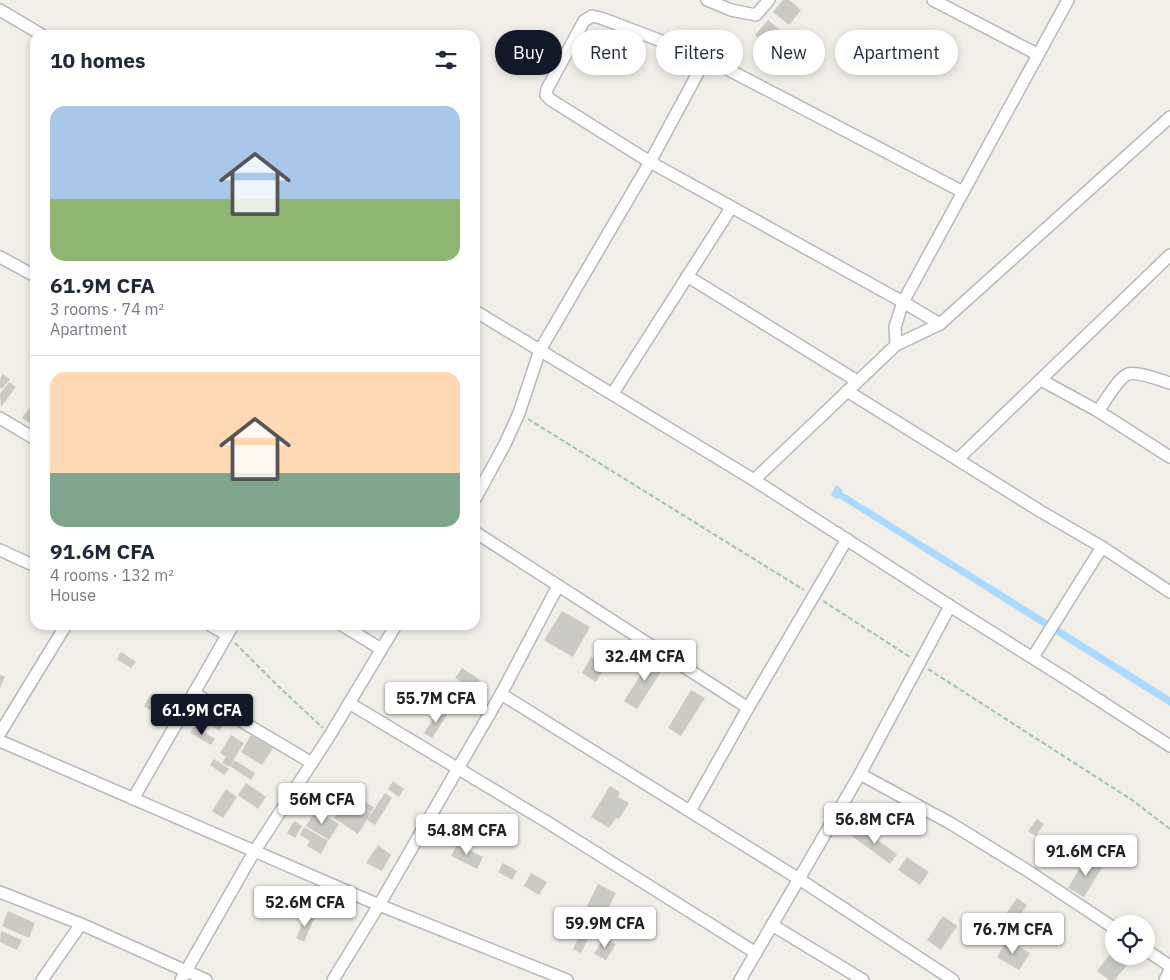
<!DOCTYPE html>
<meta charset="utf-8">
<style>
:root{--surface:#fff;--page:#f6f6f7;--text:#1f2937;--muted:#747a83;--line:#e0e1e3;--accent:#111827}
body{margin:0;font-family:"IBM Plex Sans",sans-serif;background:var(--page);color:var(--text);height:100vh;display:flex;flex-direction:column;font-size:19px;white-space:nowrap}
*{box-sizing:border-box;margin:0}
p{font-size:16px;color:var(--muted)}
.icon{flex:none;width:28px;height:28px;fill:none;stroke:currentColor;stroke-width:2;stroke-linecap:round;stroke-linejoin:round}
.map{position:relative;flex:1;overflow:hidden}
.sheet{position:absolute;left:30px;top:30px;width:450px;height:600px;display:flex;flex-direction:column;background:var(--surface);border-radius:15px;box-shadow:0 2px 8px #0003}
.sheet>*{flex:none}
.guide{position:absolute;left:495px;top:30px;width:475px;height:45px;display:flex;gap:10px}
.tools{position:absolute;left:1105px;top:915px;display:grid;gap:10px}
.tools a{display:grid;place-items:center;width:50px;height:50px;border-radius:50%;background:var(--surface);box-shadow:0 2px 8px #0003;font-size:25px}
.price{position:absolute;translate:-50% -42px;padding:0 11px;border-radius:5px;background:#fff;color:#222;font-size:16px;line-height:32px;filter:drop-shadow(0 1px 2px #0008)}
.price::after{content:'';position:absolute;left:50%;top:30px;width:15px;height:11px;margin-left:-8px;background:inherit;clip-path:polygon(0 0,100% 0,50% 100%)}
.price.selected{background:var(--accent);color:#fff}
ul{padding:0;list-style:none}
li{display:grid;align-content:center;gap:10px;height:265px;padding:0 20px}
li+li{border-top:1px solid var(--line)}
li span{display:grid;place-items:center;height:155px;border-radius:15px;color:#555}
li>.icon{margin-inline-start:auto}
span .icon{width:90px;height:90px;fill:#fffc;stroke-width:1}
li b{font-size:21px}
h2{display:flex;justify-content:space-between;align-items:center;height:60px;padding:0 20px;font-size:21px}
.chip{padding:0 18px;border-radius:22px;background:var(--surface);box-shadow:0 2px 8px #0003;font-size:18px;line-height:45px}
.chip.selected{background:var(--accent);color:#fff}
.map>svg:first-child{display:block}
.water{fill:#aadaff}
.building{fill:#cccac5}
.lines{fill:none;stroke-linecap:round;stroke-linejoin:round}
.minor-casing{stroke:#b5b8bc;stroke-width:14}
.path{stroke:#9cc7a9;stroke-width:2;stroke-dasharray:5 2.5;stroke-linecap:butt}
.minor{stroke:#fff;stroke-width:11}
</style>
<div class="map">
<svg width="1170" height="980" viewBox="0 0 1170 980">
<rect width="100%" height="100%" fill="#f1efe8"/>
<polygon class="water" points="836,485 842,489 842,492 1170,697 1170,706 839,498 837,499 831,495"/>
<g class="building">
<polygon points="783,0 789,0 801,10 789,25 773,12"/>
<polygon points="768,20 784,33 771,48 755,35"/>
<polygon points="3,374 10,379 2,389 0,388 0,378"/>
<polygon points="9,382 16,387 1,407 0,394"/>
<polygon points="35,400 35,419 31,424 22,418"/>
<polygon points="562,611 590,627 573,657 544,640"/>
<polygon points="121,652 136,662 131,668 117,659"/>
<polygon points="653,656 666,664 637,709 624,701"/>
<polygon points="591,657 599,662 597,664 604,668 596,682 582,673"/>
<polygon points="462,668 480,680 474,690 455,678"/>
<polygon points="0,675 5,677 0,688"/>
<polygon points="691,690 705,698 681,736 668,728"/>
<polygon points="152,693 165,702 156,714 144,706"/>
<polygon points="200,699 228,716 219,731 212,726 216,720 195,708"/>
<polygon points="439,710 447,715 432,738 424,733"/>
<polygon points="194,726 215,739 211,745 190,733"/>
<polygon points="231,735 244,743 229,767 222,763 226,757 220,753"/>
<polygon points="251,735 273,748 262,765 241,752"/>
<polygon points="214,759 229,769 224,775 210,765"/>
<polygon points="234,760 255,773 251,780 230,766"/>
<polygon points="393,781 404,789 399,797 388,789"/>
<polygon points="246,783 266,797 258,809 238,795"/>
<polygon points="610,786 620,792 618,797 629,803 619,819 616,818 609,828 591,817"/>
<polygon points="226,789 237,797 223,818 212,811"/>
<polygon points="350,792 363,800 359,805 347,797"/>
<polygon points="385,793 392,798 375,825 367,820"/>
<polygon points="346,798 371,813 358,834 334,818"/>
<polygon points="363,801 374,807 371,812 360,806"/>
<polygon points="316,810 339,824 329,840 306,826"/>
<polygon points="1037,819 1044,824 1036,836 1028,831"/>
<polygon points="294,821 302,826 295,838 287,833"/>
<polygon points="304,827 328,841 321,854 307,846 310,841 300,835"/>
<polygon points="859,827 897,854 890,864 852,836"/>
<polygon points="457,844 483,857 477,869 451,856"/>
<polygon points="378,845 391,855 382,871 366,863"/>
<polygon points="1087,856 1103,866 1084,897 1068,888"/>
<polygon points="907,857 929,872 920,885 898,870"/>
<polygon points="503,863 517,871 512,880 498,872"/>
<polygon points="531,873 547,882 539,895 524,886"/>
<polygon points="598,884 616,893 599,927 581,918"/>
<polygon points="1017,898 1027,905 1013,925 1003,918"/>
<polygon points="8,911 35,923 29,938 2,926"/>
<polygon points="307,914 315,917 304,942 296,938"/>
<polygon points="943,916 957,926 941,950 927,940"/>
<polygon points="1,931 22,940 17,950 0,942"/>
<polygon points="580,935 588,939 581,953 573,949"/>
<polygon points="604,937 616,944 606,960 594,954"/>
<polygon points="1007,940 1030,953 1019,970 997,957"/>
<polygon points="1110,954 1126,966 1115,980 1109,980 1097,971"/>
</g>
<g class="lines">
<g class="minor-casing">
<g id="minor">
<polyline points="707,0 731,10 756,15 769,0"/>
<polyline points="933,0 1037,54"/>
<polyline points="0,10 42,35"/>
<polyline points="0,257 35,276"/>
<polyline points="687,276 857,381"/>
<polyline points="475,311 754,480 950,606 1068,680 1170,746"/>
<polyline points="940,324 903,302 650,162 551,100 546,95 547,89 584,21 592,16 601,18 706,58 963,192"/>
<polyline points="896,345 940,324 1170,117"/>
<polyline points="1041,380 1098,411 1170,457"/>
<polyline points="847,391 1040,511 1102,547 1170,592"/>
<polyline points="613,393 731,208"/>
<path d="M 1098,411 C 1105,402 1118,378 1128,374 C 1137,371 1160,380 1170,383"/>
<polyline points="0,418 35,439"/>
<polyline points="958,459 1170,255"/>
<polyline points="754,480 896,345 895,327 903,302 1068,0"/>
<polyline points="475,499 505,444 519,413 540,350 650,162 706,58"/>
<polyline points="475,532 748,708"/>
<polyline points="0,550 35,566"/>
<polyline points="210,625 227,635"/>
<polyline points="342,625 381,649"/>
<polyline points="1033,657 1102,547"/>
<polyline points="194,693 312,763"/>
<polyline points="501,694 799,879 953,980"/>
<polyline points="349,703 547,822 756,953"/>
<polyline points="0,733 66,625"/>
<polyline points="0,741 379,905 567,980"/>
<polyline points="860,774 950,823 1025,869 1114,928"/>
<polyline points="133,799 233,625"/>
<polyline points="690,811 748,708 847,539"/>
<polyline points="0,892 81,924 206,980"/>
<polyline points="772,925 863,980"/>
<polyline points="1146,950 1170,966"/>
<polyline points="42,980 81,924"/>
<polyline points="181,980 254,852 330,735 396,625"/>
<polyline points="333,980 379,905 501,694 558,586"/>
<polyline points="740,980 860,774 950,606"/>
<polyline points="1165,980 1170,970"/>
</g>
</g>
<g class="path">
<polyline points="528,419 804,590"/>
<polyline points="823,601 910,657"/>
<polyline points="235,643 277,685 323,728"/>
<polyline points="928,669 1132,800 1170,829"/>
</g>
<use href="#minor" class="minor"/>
</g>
</svg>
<div class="tools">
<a><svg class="icon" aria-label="locate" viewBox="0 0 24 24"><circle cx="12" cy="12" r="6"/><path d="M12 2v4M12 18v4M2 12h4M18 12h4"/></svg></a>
</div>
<b class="price" style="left:645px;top:682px">32.4M CFA</b>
<b class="price" style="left:436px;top:724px">55.7M CFA</b>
<b class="price selected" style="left:202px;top:736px">61.9M CFA</b>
<b class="price" style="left:322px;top:825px">56M CFA</b>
<b class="price" style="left:875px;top:845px">56.8M CFA</b>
<b class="price" style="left:467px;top:856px">54.8M CFA</b>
<b class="price" style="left:1086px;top:877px">91.6M CFA</b>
<b class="price" style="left:305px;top:928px">52.6M CFA</b>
<b class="price" style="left:605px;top:949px">59.9M CFA</b>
<b class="price" style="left:1013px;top:955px">76.7M CFA</b>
<div class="guide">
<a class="chip selected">Buy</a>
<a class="chip">Rent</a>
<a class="chip">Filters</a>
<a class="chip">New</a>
<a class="chip">Apartment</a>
</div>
<section class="sheet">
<h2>10 homes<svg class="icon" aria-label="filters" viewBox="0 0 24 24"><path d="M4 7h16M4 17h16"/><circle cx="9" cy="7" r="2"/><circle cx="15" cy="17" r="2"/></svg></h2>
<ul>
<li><span style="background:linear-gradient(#a9c7e8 60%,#8fb573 0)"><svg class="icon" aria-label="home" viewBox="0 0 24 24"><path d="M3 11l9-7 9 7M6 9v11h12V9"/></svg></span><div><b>61.9M CFA</b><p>3 rooms · 74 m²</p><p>Apartment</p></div></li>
<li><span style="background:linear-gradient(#ffd9b3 65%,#7fa58c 0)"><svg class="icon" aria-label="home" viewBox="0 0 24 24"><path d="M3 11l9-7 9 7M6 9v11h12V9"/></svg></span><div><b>91.6M CFA</b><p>4 rooms · 132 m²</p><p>House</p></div></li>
</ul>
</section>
</div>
